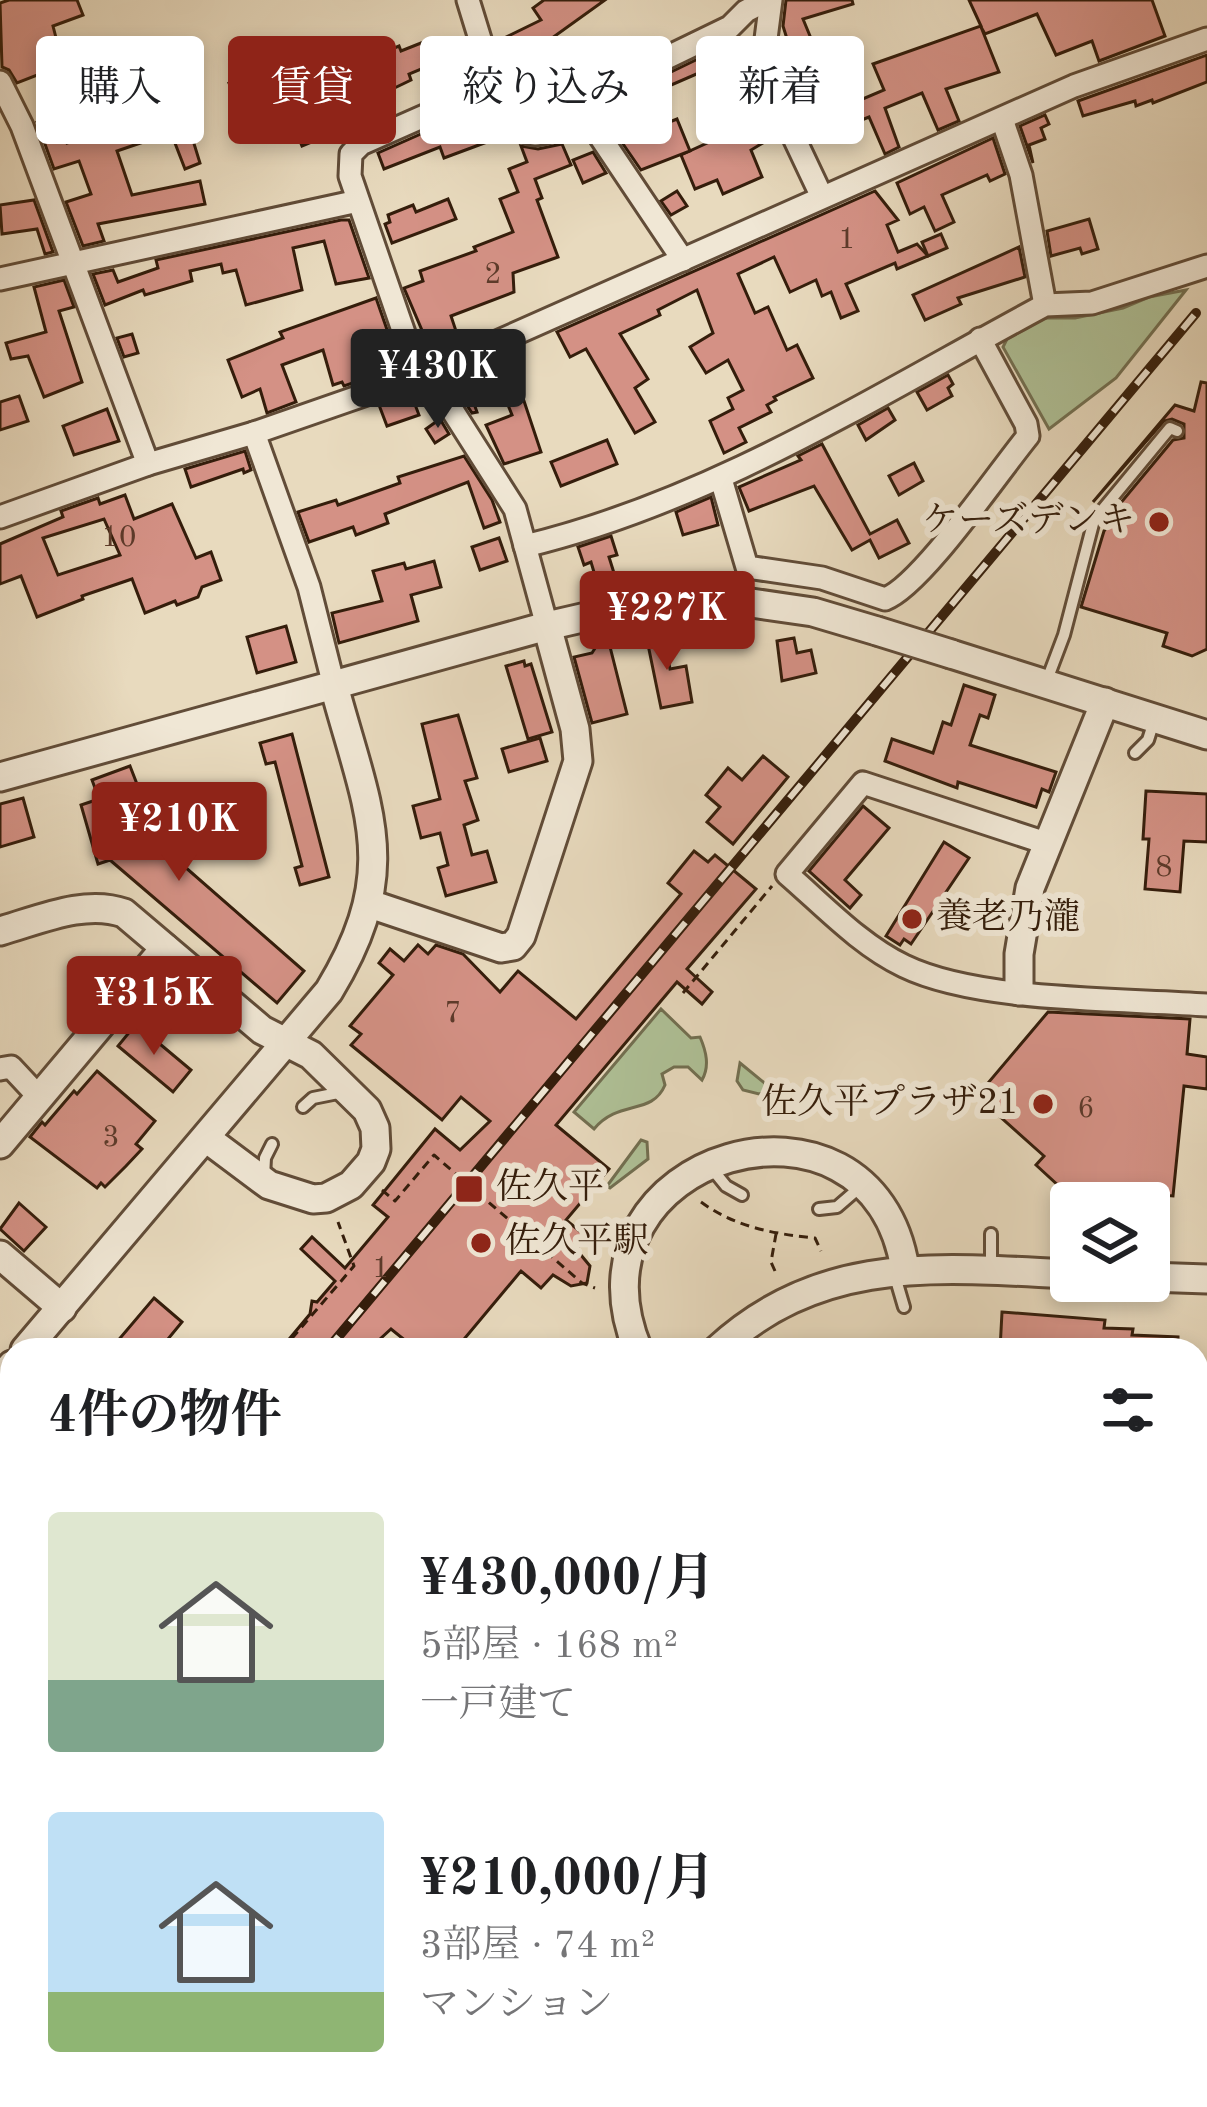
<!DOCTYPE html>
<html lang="ja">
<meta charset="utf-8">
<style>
:root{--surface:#fff;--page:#f2f2f2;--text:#202124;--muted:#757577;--accent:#8f2418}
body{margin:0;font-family:"Old Standard TT","Noto Serif JP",serif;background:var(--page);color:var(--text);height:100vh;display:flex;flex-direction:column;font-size:45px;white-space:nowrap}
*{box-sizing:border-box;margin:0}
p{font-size:39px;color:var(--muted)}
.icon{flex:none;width:66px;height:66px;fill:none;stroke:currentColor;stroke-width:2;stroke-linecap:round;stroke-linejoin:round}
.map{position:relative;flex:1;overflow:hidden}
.sheet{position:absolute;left:0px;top:1338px;width:1209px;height:771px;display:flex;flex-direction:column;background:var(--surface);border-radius:36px 36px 0 0;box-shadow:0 6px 18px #0003}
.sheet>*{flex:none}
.banner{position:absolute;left:36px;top:36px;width:1137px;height:108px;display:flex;gap:24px}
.controls{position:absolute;left:1050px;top:1182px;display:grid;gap:24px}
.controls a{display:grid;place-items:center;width:120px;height:120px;border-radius:12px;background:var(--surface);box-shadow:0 6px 18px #0003;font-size:60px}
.price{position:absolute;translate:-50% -102px;padding:0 27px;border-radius:12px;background:var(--accent);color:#fff;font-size:39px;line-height:78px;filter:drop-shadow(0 3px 6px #0008)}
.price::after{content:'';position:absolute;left:50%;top:72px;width:36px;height:27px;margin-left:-18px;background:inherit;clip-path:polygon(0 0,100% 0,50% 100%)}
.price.active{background:#222;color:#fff}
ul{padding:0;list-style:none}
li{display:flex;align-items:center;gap:36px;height:300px;padding:0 48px}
li span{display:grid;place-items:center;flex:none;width:336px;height:240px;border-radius:12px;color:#555}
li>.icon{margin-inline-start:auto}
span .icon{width:144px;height:144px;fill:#fffc;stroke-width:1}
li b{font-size:51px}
h2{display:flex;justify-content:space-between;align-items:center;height:144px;padding:0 48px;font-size:51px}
.pill{padding:0 42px;border-radius:12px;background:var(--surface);box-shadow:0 6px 18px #0003;font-size:42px;line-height:108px}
.pill.active{background:var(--accent);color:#fff}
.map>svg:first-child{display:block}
.green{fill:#afc197;stroke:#726f51;stroke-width:3}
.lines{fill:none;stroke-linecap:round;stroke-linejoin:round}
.stream{stroke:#707c6d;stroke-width:6}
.building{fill:#d49185;stroke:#341d0b;stroke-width:3;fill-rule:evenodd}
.service-casing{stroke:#614c38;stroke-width:16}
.minor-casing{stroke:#614c38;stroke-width:27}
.tertiary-casing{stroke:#614c38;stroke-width:33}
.trunk-casing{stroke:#341d0b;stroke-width:42}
.path{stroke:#341d0b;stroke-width:3;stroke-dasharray:9 6;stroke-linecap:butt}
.service{stroke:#f0e7d5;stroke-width:10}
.minor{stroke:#f0e7d5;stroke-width:21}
.tertiary{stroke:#f0e7d5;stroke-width:27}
.trunk{stroke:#e8dabe;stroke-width:36}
.rail-casing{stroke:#341d0b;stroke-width:10}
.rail{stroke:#f0e7d5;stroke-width:6;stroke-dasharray:18;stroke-linecap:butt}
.tertiary-bridge-casing{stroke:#614c38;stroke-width:33;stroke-linecap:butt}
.tertiary-bridge{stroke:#f0e7d5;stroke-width:27}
.poi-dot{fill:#8f2418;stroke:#f0e7d5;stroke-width:4.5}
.labels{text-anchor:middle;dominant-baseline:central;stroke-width:12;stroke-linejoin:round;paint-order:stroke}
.number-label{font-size:30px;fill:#5c3a2a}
.poi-label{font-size:36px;fill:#341d0b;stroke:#f0e7d5;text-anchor:start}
</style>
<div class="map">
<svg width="1207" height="2107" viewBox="0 0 1207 2107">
<rect width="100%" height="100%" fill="#e8dabe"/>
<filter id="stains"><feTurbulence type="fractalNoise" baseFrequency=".00167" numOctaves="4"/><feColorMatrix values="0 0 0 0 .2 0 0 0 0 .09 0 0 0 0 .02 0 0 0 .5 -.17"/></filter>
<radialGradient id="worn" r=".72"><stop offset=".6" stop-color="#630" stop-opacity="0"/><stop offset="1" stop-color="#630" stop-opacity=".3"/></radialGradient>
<g class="green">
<polygon points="1186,290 1116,378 1049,429 1003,347 1007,339 1045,318 1075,318 1123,308 1149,297"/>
<path d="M 661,1009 L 691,1038 L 700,1037 C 706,1051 710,1066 702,1080 L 688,1067 L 674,1067 L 662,1074 L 665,1085 C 652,1116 619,1099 594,1129 L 574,1112 Z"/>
<polygon points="740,1063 773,1090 759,1094 743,1090 737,1081"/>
<polygon points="641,1140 647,1142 648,1159 610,1188 607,1186"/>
<polygon points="12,1778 12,1876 0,1871 0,1792"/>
<polygon points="12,2084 12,2097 241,2097 243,2107 0,2107 0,2087"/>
</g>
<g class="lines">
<polyline class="stream" points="0,1783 12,1768"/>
</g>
<g class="building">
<polygon points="9,0 77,0 83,15 53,26 63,65 17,83 9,70 2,67 0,3"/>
<polygon points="544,0 605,0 506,71 496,42 541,20 533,8"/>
<polygon points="786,0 852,0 853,4 803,19 822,65 834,60 851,104 884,90 873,64 981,26 969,0 1152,0 1165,36 1099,61 1092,41 1056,55 1037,14 985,34 981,27 999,72 946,89 959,121 938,130 922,93 885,108 899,147 885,154 869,117 812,140 777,68 780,45 788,42 783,26"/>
<polygon points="421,43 431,65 409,74 411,80 353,108 358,123 302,146 296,131 306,127 301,113 341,98 331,74 399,46 401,51"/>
<polygon points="731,43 738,59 703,77 701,72 648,95 650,98 632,106 631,102 608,112 609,102"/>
<polygon points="147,52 159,80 93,107 75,64 103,56 108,68"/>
<polygon points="1207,55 1207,82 1153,103 1152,100 1136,106 1135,101 1083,116 1078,101"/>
<polygon points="295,57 302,75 281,83 286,96 242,113 229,83"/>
<polygon points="573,58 584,85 580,93 556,104 561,114 536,119 528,114 509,87"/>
<polygon points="737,101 750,127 769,119 776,135 751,150 762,177 723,194 717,180 695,189 681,155 729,133 718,111"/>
<polygon points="167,108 170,115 184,111 200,163 185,169 173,138 169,139 167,134 117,151 132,195 200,181 205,204 98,224 104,241 83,246 66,202 91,194 79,161 54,169 37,122 56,114 67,143"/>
<polygon points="475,110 487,142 444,158 440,147 384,169 378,153"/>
<polygon points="1045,115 1049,124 1041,128 1045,139 1029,145 1033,163 1020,126"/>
<polygon points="677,119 690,151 641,170 621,141"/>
<polygon points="993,138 1005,174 990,181 987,175 942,195 954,222 935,231 924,207 910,214 897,183"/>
<polygon points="562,144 571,165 535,179 542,198 537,200 558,257 513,273 514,292 451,316 456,331 427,342 404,288 423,281 420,271 476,251 474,247 513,232 500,199 518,192 509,169 527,162 521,146 538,149"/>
<polygon points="593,152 606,173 583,183 573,160"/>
<polygon points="677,191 687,206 671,215 661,201"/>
<polygon points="875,191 898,220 887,225 898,252 917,244 928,256 897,269 895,263 846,284 858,311 841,318 831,292 822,296 816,280 790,292 774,257 738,274 755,313 768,307 787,350 797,345 813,378 774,397 776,400 767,405 771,412 739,428 746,442 724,453 710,421 733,409 728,398 743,390 728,360 706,373 690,347 713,333 697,290 658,310 660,315 620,334 648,379 635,388 655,422 635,433 586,349 570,357 557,332"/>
<polygon points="448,199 456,219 392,243 385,224 390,222 388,215 413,205 416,212"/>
<polygon points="34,200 53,252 45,254 37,229 2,234 0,205"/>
<polygon points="1089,219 1098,249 1082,254 1080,248 1051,256 1047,231"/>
<polygon points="341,220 349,220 369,278 336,284 324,241 293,248 302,290 246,305 236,270 223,273 221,264 190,271 192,281 145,295 143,290 105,305 93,274 113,270 118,282 158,268 156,260"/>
<polygon points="941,234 947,248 928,256 922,242"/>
<polygon points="1019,247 1025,277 958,298 961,304 925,320 913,295"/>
<polygon points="64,280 74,307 59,311 82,382 44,397 28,356 11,359 6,343 46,332 34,287"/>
<polygon points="376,298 391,341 405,365 344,386 342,382 333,385 323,350 282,365 296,402 267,413 260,389 242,397 228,360 283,338 280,332"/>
<polygon points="132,334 138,353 124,357 117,338"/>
<polygon points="492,361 497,376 468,387 477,412 472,413 450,379"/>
<polygon points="948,375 953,384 948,388 952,396 927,410 917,392"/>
<polygon points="1201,382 1207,383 1207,649 1192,656 1163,646 1167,633 1081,607 1104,531 1118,513 1114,511 1173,440 1184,438 1184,424 1172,419 1164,421 1093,502 1175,405 1194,411"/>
<polygon points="520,389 541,452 504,464 486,425 512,415 504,395"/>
<polygon points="411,394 419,415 387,426 379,405"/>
<polygon points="19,396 28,421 0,430 0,402"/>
<polygon points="888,408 895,420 866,440 858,425"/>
<polygon points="107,409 119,441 74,455 63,426"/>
<polygon points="440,419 449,434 435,443 426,429"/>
<polygon points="607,440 617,464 561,486 551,462"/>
<polygon points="822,444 870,534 897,520 909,543 879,558 870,540 852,550 814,486 749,511 739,487 801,460 798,456"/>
<polygon points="245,451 251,470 244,473 243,469 191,487 185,469"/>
<polygon points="464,456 492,500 500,522 484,528 468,482 385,514 388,523 356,535 353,527 309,542 298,512 336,500 338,505 400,483 398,477"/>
<polygon points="914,463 923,481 899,495 889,476"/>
<path d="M 125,495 L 134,519 L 172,504 L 196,558 L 211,552 L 221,580 L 202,587 L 198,597 L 177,605 L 175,601 L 145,613 L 132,579 L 82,596 L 83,599 L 37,617 L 21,576 L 0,584 L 0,544 L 63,517 L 61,511 L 98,498 L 100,504 ZM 104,519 L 120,555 L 58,575 L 43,538 Z"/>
<polygon points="711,497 718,525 683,535 676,512"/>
<polygon points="611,536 617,555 609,557 614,573 596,579 591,562 584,565 578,547"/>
<polygon points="499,538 507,561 480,570 472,547"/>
<polygon points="434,561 441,587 411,595 418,621 339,643 332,613 382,601 373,571 404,563 406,569"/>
<polygon points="286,626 296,662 257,673 247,637"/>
<polygon points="662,627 670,669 686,666 692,702 661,708 645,630"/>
<polygon points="606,631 627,714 592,723 574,657 592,653"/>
<polygon points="794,638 797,653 811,650 816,673 782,681 777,641"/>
<polygon points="524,661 525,666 531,664 552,732 528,739 506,666"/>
<polygon points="964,685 995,695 988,718 980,715 970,745 1056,772 1049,792 1042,789 1036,807 958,782 957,788 885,761 892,739 933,753 943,722 951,725"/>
<polygon points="458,715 477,778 465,781 478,820 464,825 472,855 487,851 496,882 446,896 438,868 448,865 440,833 421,838 413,806 440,799 422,724"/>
<polygon points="292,734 329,877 300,885 295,868 302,866 275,762 266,764 260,743"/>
<polygon points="540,738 547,761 509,772 502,749"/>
<polygon points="763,756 788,777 733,844 707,822 720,807 706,795 728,768 742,780"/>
<polygon points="130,766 161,846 304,971 277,1003 110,860 98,864 81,805 99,799 92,780"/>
<polygon points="1146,791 1207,794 1207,842 1184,841 1180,892 1145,889 1149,839 1143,839"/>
<polygon points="23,798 34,837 0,847 0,804"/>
<polygon points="863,806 889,828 845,880 861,895 850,908 809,871"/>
<polygon points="944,842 969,858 911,944 904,939 900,945 886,936"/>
<polygon points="694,851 708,862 715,855 756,889 687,969 712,992 702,1004 677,982 556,1125 609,1169 566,1220 587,1237 576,1249 590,1266 587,1283 571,1286 553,1275 541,1288 521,1271 455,1350 417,1350 391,1329 368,1350 280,1350 310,1314 312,1301 317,1302 335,1281 301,1249 312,1237 345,1268 388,1217 373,1205 435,1129 460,1150 490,1121 461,1097 442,1120 351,1045 361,1034 350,1026 393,975 379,963 390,949 404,961 418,945 428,954 436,945 463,954 500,992 518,971 576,1019 681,894 668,883"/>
<polygon points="1048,1012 1190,1019 1187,1054 1207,1057 1207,1089 1184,1086 1173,1196 1080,1189 1072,1198 1036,1165 1044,1156 977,1096"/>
<polygon points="136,1024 191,1070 173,1092 118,1046"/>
<polygon points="97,1071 155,1121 136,1144 142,1149 126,1166 105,1187 101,1183 97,1188 30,1137 42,1122 45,1125 74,1091 77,1094"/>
<polygon points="19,1203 46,1227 24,1251 0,1229"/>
<polygon points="154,1298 182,1322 159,1350 110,1350"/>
<polygon points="1002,1312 1105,1320 1104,1328 1133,1329 1132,1335 1178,1337 1178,1350 1000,1350"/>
</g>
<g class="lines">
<g class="service-casing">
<g id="service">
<polyline points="1047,680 1064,635 1094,520 1170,428 1177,431"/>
<polyline points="1135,753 1148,740 1154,721"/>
<polyline points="303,1107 313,1098 343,1092"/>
<polyline points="713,1170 726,1186 742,1195"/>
<polyline points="264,1177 265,1158 272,1144"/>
<polyline points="819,1209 837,1207 859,1188"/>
<polyline points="991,1267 991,1234"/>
<polyline points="894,1273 904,1307"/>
</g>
</g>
<g class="minor-casing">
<g id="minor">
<polyline points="468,0 492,78 490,87 361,144 351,154 350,176 405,336 515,509 547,626"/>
<polyline points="771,0 762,70 822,197"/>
<polyline points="0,82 22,126 148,464"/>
<path d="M 490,87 C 537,166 531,119 595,129 L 683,260"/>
<polyline points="1002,119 1021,175 1045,305"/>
<polyline points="595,129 592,102 598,91 730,27 746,11 767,0"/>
<polyline points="0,279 358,201"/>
<polyline points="254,433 309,587 334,686"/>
<path d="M 721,479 L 747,567 L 822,578 L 885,599 C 921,586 999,471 1028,436 L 1026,424 L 980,339"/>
<polyline points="0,517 148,464 254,433 427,373 1074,86 1207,39"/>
<path d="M 525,546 C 712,501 877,395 1045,305 L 1092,303 L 1207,266"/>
<path d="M 1049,844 L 863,783 L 787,874 C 823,905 860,945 904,966 C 978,1002 1122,999 1207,1005"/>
<polyline points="0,1069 11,1067 39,1097"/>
</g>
</g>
<g class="tertiary-casing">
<g id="tertiary">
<polyline points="951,654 1207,735"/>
<polyline points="0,777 547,626 643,604 731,600 813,612 877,631"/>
<polyline points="370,904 501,948 513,946 521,936 578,761 575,729 547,626"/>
<path d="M 0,931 C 39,920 85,899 124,913 L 262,1030 L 311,1055 L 367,1110 L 375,1128 L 376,1149 L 371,1162 L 351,1185 L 326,1198 L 313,1199 L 269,1185 L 206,1138"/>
<polyline points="1019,991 1019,954 1030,888 1105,702"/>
<polyline points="0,1144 165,948"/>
<polyline points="0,1255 62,1308"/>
<polyline points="1149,1277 1207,1279"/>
<path d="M 25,1350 L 329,991 C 403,869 368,812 334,686"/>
<path d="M 638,1350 C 556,1153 873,1063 905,1269"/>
<path d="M 717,1350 C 822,1253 939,1268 1071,1274"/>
<polyline points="0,1379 12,1365"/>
<polyline points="0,1603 12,1613"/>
<polyline points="264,2097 267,2107"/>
</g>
</g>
<g class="trunk-casing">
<g id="trunk">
<polyline points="1197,1895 1207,1711"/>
<polyline points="1197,2070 1198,2107"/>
</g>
</g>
<g class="path">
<polyline points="683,993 772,886"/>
<polyline points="382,1190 395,1201 434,1155 582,1283 595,1288"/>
<path d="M 701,1202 C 735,1227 774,1234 815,1238 L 821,1251"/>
<polyline points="775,1271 771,1262 776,1234"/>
<polyline points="282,1350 354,1266 338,1222"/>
<polyline points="1197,1443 1203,1443"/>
<polyline points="1197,1485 1201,1485"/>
<polyline points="1197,1516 1198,1516"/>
<polyline points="0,2096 12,2093"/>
<polyline points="223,2097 223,2107"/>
<polyline points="480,2097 483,2107"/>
<polyline points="818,2107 825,2097"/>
</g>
<use href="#service" class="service"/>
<use href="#minor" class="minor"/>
<use href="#tertiary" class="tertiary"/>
<use href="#trunk" class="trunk"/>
<g class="rail-casing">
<g id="rail">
<polyline points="327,1350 1196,313"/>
<polyline points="0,1422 12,1422"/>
<polyline points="1197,1458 1207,1459"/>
<polyline points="0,1738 12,1723"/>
</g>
</g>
<use href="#rail" class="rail"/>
<g class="tertiary-bridge-casing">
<polyline id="tertiary-bridge" points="877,631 951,654"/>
</g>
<use href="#tertiary-bridge" class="tertiary-bridge"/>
</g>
<g class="poi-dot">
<circle cx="1159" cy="522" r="12"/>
<circle cx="912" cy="919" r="12"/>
<circle cx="1043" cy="1104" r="12"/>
<rect x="454" y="1174" width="30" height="30" rx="6"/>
<circle cx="481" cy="1243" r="12"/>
</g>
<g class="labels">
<g class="number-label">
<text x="847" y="240">1</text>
<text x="493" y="275">2</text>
<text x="119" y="538">10</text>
<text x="1164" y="868">8</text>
<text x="453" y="1014">7</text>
<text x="1086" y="1109">6</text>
<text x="111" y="1138">3</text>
<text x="381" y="1269">1</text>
</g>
<g class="poi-label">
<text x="1135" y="522" text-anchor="end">ケーズデンキ</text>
<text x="936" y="919">養老乃瀧</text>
<text x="1019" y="1104" text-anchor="end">佐久平プラザ21</text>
<text x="496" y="1189">佐久平</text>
<text x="505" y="1243">佐久平駅</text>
</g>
</g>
<rect width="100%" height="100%" filter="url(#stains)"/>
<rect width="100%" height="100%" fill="url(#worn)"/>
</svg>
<div class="controls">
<a><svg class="icon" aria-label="layers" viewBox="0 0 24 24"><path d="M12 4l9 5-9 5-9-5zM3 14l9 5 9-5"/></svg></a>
</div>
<b class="price active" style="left:438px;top:431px">¥430K</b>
<b class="price" style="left:667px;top:673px">¥227K</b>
<b class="price" style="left:179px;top:884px">¥210K</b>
<b class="price" style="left:154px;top:1058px">¥315K</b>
<div class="banner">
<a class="pill">購入</a>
<a class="pill active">賃貸</a>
<a class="pill">絞り込み</a>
<a class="pill">新着</a>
</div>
<section class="sheet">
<h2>4件の物件<svg class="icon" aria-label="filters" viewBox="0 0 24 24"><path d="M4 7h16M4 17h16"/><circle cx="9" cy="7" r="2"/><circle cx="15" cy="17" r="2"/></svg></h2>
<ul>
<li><span style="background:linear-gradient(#dfe7d0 70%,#7fa58c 0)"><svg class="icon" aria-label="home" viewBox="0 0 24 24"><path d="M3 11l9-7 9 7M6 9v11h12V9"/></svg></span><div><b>¥430,000/月</b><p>5部屋 · 168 m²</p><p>一戸建て</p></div></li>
<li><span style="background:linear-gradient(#bfe0f5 75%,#8fb573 0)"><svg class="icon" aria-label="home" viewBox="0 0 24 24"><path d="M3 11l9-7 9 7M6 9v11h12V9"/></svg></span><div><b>¥210,000/月</b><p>3部屋 · 74 m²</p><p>マンション</p></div></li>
</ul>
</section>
</div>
